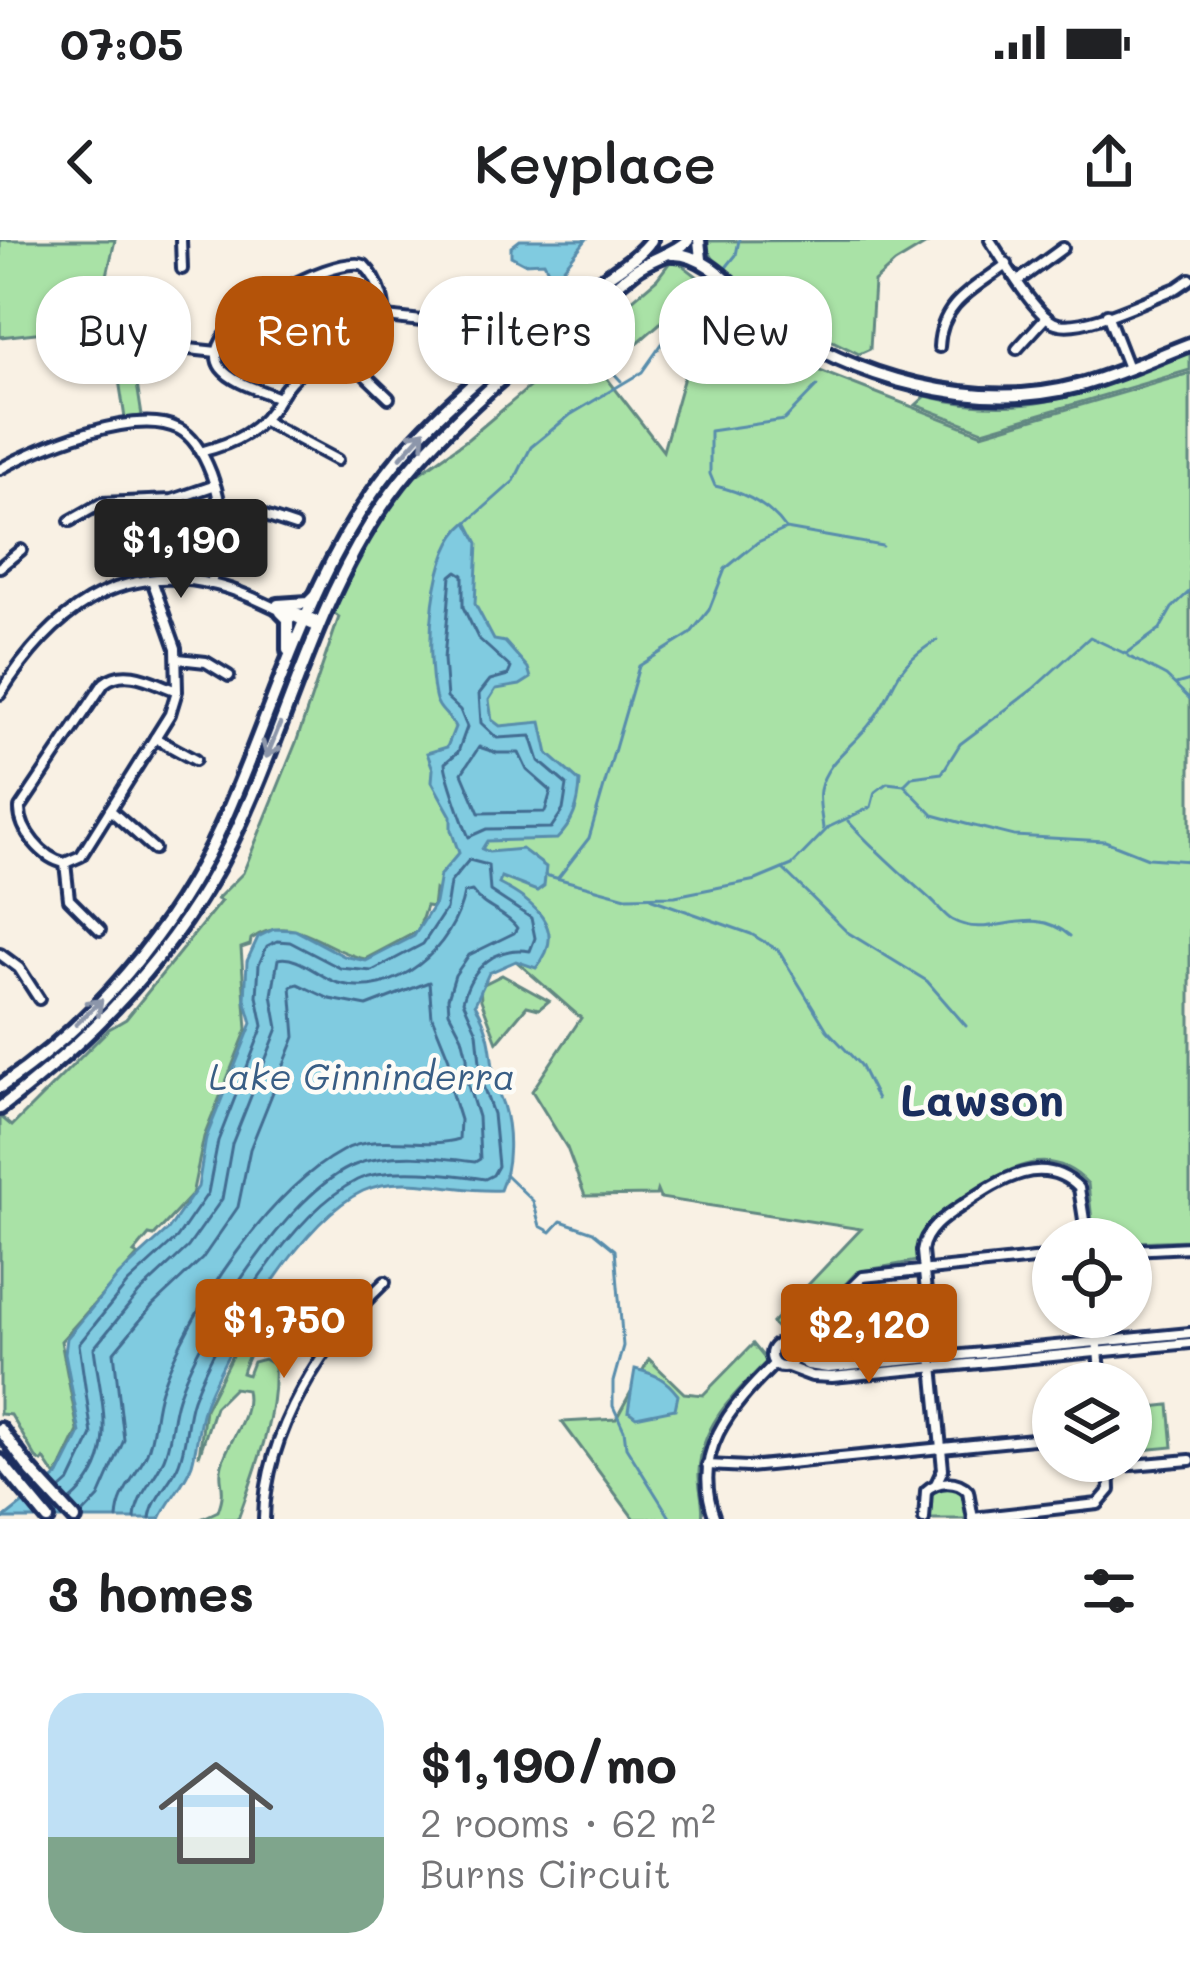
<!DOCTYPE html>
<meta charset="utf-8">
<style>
:root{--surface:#fff;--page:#f6f6f6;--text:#202124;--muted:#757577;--line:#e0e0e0;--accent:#b45309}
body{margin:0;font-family:Mali,sans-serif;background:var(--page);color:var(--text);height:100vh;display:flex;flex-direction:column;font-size:45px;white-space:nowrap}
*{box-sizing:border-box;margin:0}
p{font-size:39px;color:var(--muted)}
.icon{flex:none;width:66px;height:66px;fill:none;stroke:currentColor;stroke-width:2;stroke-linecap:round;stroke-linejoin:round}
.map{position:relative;height:1279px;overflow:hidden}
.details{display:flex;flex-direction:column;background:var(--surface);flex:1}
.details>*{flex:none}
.guide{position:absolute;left:36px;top:36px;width:1119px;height:108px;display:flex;gap:24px}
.controls{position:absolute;left:1032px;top:978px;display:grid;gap:24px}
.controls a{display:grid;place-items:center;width:120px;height:120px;border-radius:50%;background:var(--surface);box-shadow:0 3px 9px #0004;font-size:60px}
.price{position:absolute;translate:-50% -102px;padding:0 27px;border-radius:12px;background:var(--accent);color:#fff;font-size:39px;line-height:78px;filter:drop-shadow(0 3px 6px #0008)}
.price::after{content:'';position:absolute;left:50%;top:72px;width:36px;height:27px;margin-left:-18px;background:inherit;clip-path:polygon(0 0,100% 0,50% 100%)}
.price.active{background:#222;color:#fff}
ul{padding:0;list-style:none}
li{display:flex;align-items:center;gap:36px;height:300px;padding:0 48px}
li+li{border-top:3px solid var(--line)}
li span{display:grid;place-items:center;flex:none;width:336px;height:240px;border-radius:36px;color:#555}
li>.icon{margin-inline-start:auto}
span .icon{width:144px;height:144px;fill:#fffc;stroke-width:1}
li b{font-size:51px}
h2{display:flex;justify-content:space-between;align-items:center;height:144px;padding:0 48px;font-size:51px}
.chip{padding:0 42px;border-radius:48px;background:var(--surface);box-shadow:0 3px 9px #0004;font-size:42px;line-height:108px}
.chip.active{background:var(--accent);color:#fff}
.status{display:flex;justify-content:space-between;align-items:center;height:84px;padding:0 60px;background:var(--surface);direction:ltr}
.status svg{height:33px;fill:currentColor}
header{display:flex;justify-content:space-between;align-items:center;height:156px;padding:0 48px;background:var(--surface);font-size:54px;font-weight:600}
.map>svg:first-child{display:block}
.green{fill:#a9e2a6;stroke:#628882;stroke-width:3}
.water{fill:#80cbe0;stroke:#588dac;stroke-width:3}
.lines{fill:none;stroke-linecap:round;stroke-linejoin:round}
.shore{stroke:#436d92;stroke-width:3}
.stream{stroke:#588dac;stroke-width:3}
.minor-casing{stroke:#1b2f5e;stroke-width:16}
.major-casing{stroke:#1b2f5e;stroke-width:20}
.minor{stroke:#fdfcf7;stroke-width:8}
.major{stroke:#fdfcf7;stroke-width:10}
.oneway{stroke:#8c96aa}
.labels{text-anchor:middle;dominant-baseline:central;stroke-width:9;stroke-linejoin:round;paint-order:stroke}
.water-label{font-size:36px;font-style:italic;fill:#395e85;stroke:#fdfcf7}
.district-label{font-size:45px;font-weight:bold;fill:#1b2f5e;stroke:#fdfcf7}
</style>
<div class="status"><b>07:05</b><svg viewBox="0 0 49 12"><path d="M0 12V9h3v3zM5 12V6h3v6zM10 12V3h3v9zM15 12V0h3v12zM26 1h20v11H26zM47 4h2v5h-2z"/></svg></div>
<header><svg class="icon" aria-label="back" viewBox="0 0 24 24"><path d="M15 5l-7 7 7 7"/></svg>Keyplace<svg class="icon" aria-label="share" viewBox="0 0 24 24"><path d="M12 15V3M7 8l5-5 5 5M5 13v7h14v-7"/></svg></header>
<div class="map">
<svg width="1190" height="1279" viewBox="0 0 1190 1279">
<rect width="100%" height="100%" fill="#f9f1e4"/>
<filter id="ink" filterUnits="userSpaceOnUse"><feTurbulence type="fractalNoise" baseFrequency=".00833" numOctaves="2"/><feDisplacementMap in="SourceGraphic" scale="24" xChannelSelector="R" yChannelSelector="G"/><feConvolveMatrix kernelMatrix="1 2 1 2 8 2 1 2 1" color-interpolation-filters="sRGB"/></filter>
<g filter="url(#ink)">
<g class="green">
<polygon points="0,0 115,0 106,40 132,112 142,176 125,178 114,108 88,87 0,97"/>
<path d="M 933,0 L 895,23 L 874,42 L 870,109 L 859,114 C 812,90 724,55 704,1 Z"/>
<path d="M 673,18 L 706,43 L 603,133 L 663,211 L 699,84 L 982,194 L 1190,133 L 1190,1000 L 1131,1002 L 1131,999 L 1094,999 L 1088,944 C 1051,904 1009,927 972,952 C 945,971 915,984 917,1021 L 857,1032 L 794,1098 L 784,1096 L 772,1083 L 861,989 L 660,958 L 657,951 L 656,955 L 585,956 L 567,908 L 532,851 L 581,778 L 435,650 L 433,667 L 426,666 L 418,691 L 365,719 C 322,710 293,670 251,699 L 250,705 L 241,708 L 247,789 L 204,897 L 192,955 L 154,996 L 149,995 L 134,1013 L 138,1015 L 61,1101 L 78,1191 L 56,1237 L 44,1219 L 42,1222 L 36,1218 L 11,1175 L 0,1174 L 0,876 L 12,886 L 109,789 L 126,779 L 221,661 L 217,659 L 243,633 L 297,500 L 339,377 L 332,372 L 360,314 L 407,242 L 468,199 L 657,39 Z"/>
<path d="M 614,34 L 617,40 L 549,96 L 389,252 L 371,272 L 336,332 L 332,330 C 359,284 385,239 421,199 C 477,137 549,87 614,34 Z"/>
<path d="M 1190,112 L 1190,130 L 983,191 L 916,165 L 926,156 C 1034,183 1092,149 1190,112 Z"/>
<polygon points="502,735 549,761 539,769 527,766 497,802 481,760 480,746"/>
<path d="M 257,1073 L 264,1077 C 261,1096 247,1114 242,1133 L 248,1135 L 253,1122 L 264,1119 L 274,1125 C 277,1176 255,1231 238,1279 L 201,1279 L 218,1271 C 228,1245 217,1243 222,1224 C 229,1198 252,1177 246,1150 L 234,1148 L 215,1167 L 199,1216 L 205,1169 L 251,1078 Z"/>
<path d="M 753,1104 L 767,1121 C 735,1154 701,1183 699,1232 C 698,1248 705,1264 702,1279 L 634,1279 L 562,1182 L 616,1179 L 649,1119 L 684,1153 L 703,1155 Z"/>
<polygon points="1169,1165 1173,1207 1131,1211 1131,1169"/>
<polygon points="952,1244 967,1257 969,1279 928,1279 930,1251"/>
</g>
<g class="water">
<polygon points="520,0 586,0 549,46 542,41 548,30 544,22 524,23 511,16 511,7"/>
<path d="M 467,282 L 478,303 L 475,364 L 494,400 L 505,402 L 528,428 L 531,438 L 520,445 L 496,449 L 489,460 L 492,480 L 500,486 L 541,482 L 548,514 L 580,542 C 579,565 573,583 557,599 L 487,601 L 482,609 L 489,612 L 522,609 L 546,627 L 544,646 L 537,651 L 501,637 L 499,644 C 531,660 570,689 536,728 L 516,721 L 489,733 L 475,764 C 490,790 491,809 494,837 C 495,847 500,856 503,865 C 511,891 511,926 500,950 C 457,953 404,932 363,951 C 302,979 232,1100 206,1161 C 198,1181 198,1203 192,1224 C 185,1244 168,1260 160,1279 L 3,1279 L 59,1235 L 80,1193 L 65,1113 L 67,1098 L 119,1035 L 168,990 L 198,947 L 206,898 L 252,783 L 245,759 L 247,721 L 258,697 L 274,689 L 295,690 L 344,716 L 366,721 L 414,696 L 435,663 L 440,635 L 459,613 L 451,590 L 451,576 L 432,542 L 433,529 L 427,513 L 447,507 L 455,487 C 449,475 437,469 435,456 C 426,411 429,312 467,282 Z"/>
<path d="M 635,1129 C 655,1134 665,1138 678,1155 L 675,1169 L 636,1177 L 628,1171 Z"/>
</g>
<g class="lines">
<g class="shore">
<path d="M 457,331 L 463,335 L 463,367 L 478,398 L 511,428 L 508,435 L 490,440 L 479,454 L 481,483 L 497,498 L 531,496 L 539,521 L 567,545 L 563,570 L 551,588 L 487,589 L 469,597 C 464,587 445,533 445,523 L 458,512 L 467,487 L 460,470 L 447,458 L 444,419 L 451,336 Z"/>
<polygon points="479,507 497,513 519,513 527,530 551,551 545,572 479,573 462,533"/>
<path d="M 60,1250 L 70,1241 L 92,1195 L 79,1104 L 128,1043 L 177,998 L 208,953 L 218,901 L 263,786 L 257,756 L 259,724 L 267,706 L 277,701 L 290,702 L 340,728 L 372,731 L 423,704 L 446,669 L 450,643 L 469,620 L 488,625 L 490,651 L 531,678 L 535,698 L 530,711 C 496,705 471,728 463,761 L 477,792 L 482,843 L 493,874 L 498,926 L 493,935 L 485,939 C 451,934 389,925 357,940 C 292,973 218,1092 193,1159 C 186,1179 187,1203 179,1223 C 172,1242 152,1258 150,1279"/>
<path d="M 70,1261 C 122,1218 101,1164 94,1108 L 139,1053 L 188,1007 L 222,959 L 232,904 L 278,788 L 272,755 L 278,719 C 297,714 319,737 338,743 C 396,760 454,707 464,653 L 472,651 C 484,669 506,672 517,688 L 514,693 L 469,715 L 455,735 L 448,758 L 449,772 L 462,797 L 467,817 L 468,845 L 478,877 L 480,919 L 475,922 C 438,917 390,911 355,925 C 290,950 198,1094 178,1158 C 172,1176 172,1195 166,1213 C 159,1237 136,1253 135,1279"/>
<path d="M 82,1275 L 99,1257 L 124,1200 L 114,1112 L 153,1065 L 202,1019 L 238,967 L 250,909 L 295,797 L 291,746 L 298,744 L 330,759 L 367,766 L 429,742 L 432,777 L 449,819 L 450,848 L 460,880 L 459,899 C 424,910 378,891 342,911 C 268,951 188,1072 161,1150 C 154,1171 155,1194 147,1213 C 136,1237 118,1252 117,1279"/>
</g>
<g class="stream">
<polyline points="724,30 736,15 739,0"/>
<polyline points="575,105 584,117"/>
<polyline points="588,123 608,127 621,141"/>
<polyline points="468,282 514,241 531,207 570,175 642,132 690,64 717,37"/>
<path d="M 786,289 C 769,265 743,252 715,246 L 710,234 L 710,191 L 784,180 L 817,146"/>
<polyline points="1128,416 1166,436 1190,459"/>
<polyline points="1176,444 1190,440"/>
<polyline points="904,545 933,575 966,584 1014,596 1105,601 1148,618 1190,621"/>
<path d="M 848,581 C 874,610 902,634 931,660 C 938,666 945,676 952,680 C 992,702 1029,661 1070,696"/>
<path d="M 823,589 C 822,577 818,561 820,550 C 826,520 856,504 872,481 C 900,443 890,429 937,400"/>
<polyline points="783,629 847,692 927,741 966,786"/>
<polyline points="545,635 626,657 675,656 756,640 792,625 829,587 871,567 875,552 887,543 904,545 912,537 942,533 960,504 1033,449 1090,397 1126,414 1160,389 1172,368 1190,351"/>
<polyline points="558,638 589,598 639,426 690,394 709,370 725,329 758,302 786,289 882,306"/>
<polyline points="652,659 751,694 778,710 827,790 860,825 877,859"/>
<polyline points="505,934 533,961 540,986 551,992 561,981 593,992 615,1010 623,1106 613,1142 613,1166 624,1190 626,1207 671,1279"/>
</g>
<g class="minor-casing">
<g id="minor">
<polyline points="181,0 182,29"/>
<path d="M 990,0 C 1004,21 1032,70 1053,82 C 1078,95 1150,58 1177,48 L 1190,39"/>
<polyline points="1019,40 1063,8"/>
<polyline points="1107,74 1128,128"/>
<polyline points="386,77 422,81 440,95"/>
<polyline points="350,104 362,132 389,158"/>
<polyline points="161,106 217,112"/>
<path d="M 939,107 C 941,62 974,49 1007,24"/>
<polyline points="1017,109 1046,77"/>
<polyline points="264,181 337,220"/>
<path d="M 200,212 C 235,203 261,191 279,158 C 263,151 232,143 221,128 C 192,88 333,14 364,25 C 379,40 390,69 381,89 C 344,115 303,115 279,158"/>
<path d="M 0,229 C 39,207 136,167 179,189 C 205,202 224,261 222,289 C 221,307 215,326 211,344"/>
<polyline points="222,277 259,274 295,286"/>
<polyline points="70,281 102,263 172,260 213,246"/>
<polyline points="0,327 21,310"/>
<path d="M 152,340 L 176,408 L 177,451 C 154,443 126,425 104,443 L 20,568 C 19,590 43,619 65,623 L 81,616 L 170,474 L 177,451"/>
<polyline points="281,366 321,382"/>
<polyline points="178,419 206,422 229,436"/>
<path d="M 0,454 C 49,376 116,319 216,345 C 252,354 284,374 319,388"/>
<polyline points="155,498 195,520"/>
<polyline points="110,570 154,609"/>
<polyline points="65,623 69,659 100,690"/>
<polyline points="0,714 19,728 39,759"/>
<polyline points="1131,1010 1190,1007"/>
<polyline points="1095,1077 1101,1143"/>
<circle cx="783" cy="1115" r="12"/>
<polyline points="792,1106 863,1037 1053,1017"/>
<polyline points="795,1117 808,1125 828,1128 1190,1093"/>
<polyline points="788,1127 812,1136 832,1137 1190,1103"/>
<polyline points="707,1225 748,1227 1053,1197"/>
<polyline points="1109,1227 1190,1220"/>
<path d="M 936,1244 L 943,1229 L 922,1011 C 925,988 948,975 966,963 C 1000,940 1043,912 1079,948 L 1087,999"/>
<polyline points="973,1278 1098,1264 1110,1250 1109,1221"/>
<path d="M 264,1279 C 265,1192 324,1100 385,1042"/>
<path d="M 715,1279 C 690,1212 729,1169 774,1124"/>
<path d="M 924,1279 L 926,1251 C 937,1240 957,1239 968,1251 L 973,1279"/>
</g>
</g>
<g class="major-casing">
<g id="major">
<polyline points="699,0 701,19"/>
<path d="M 672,14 C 708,12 741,57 769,78 C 850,139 978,173 1077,146 C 1115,136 1153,118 1190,104"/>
<polyline points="278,365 308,363 314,357"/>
<polyline points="281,372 288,379 288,410"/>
<path d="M 0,847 C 94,784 174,690 221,587 C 276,466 308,332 392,227 C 447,158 520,106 588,51 C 608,34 636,21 651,0"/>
<path d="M 0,868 C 95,796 176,712 230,604 C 289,486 316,349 399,243 C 464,161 553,97 634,31 C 650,18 675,14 688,0"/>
<polyline points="0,1189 31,1231 75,1279"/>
<polyline points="0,1221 48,1279"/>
</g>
</g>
<use href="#minor" class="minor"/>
<use href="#major" class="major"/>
</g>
<defs><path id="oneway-shaft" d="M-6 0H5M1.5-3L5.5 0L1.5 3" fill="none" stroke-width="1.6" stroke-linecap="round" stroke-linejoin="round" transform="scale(3)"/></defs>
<g class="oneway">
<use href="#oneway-shaft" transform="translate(413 204) rotate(-48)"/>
<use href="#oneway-shaft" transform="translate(273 501) rotate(112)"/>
<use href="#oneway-shaft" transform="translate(89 772) rotate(-44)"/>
</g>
</g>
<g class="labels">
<g class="water-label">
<text x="362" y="835">Lake Ginninderra</text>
</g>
<g class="district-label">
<text x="982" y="858">Lawson</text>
</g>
</g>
</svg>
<div class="controls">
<a><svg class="icon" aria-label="locate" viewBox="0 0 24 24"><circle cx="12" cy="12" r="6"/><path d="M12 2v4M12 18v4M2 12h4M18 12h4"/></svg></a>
<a><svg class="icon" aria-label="layers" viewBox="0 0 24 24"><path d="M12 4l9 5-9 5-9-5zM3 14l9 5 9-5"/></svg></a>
</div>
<b class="price active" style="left:181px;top:361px">$1,190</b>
<b class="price" style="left:284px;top:1141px">$1,750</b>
<b class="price" style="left:869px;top:1146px">$2,120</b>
<div class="guide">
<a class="chip">Buy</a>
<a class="chip active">Rent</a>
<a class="chip">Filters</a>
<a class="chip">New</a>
</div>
</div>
<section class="details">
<h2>3 homes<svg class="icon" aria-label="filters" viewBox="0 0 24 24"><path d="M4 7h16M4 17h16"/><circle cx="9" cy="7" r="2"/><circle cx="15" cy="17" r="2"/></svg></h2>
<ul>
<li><span style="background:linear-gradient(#bfe0f5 60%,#7fa58c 0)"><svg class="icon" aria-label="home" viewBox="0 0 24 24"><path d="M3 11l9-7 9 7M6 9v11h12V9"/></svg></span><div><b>$1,190/mo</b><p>2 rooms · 62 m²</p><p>Burns Circuit</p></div></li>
</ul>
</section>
